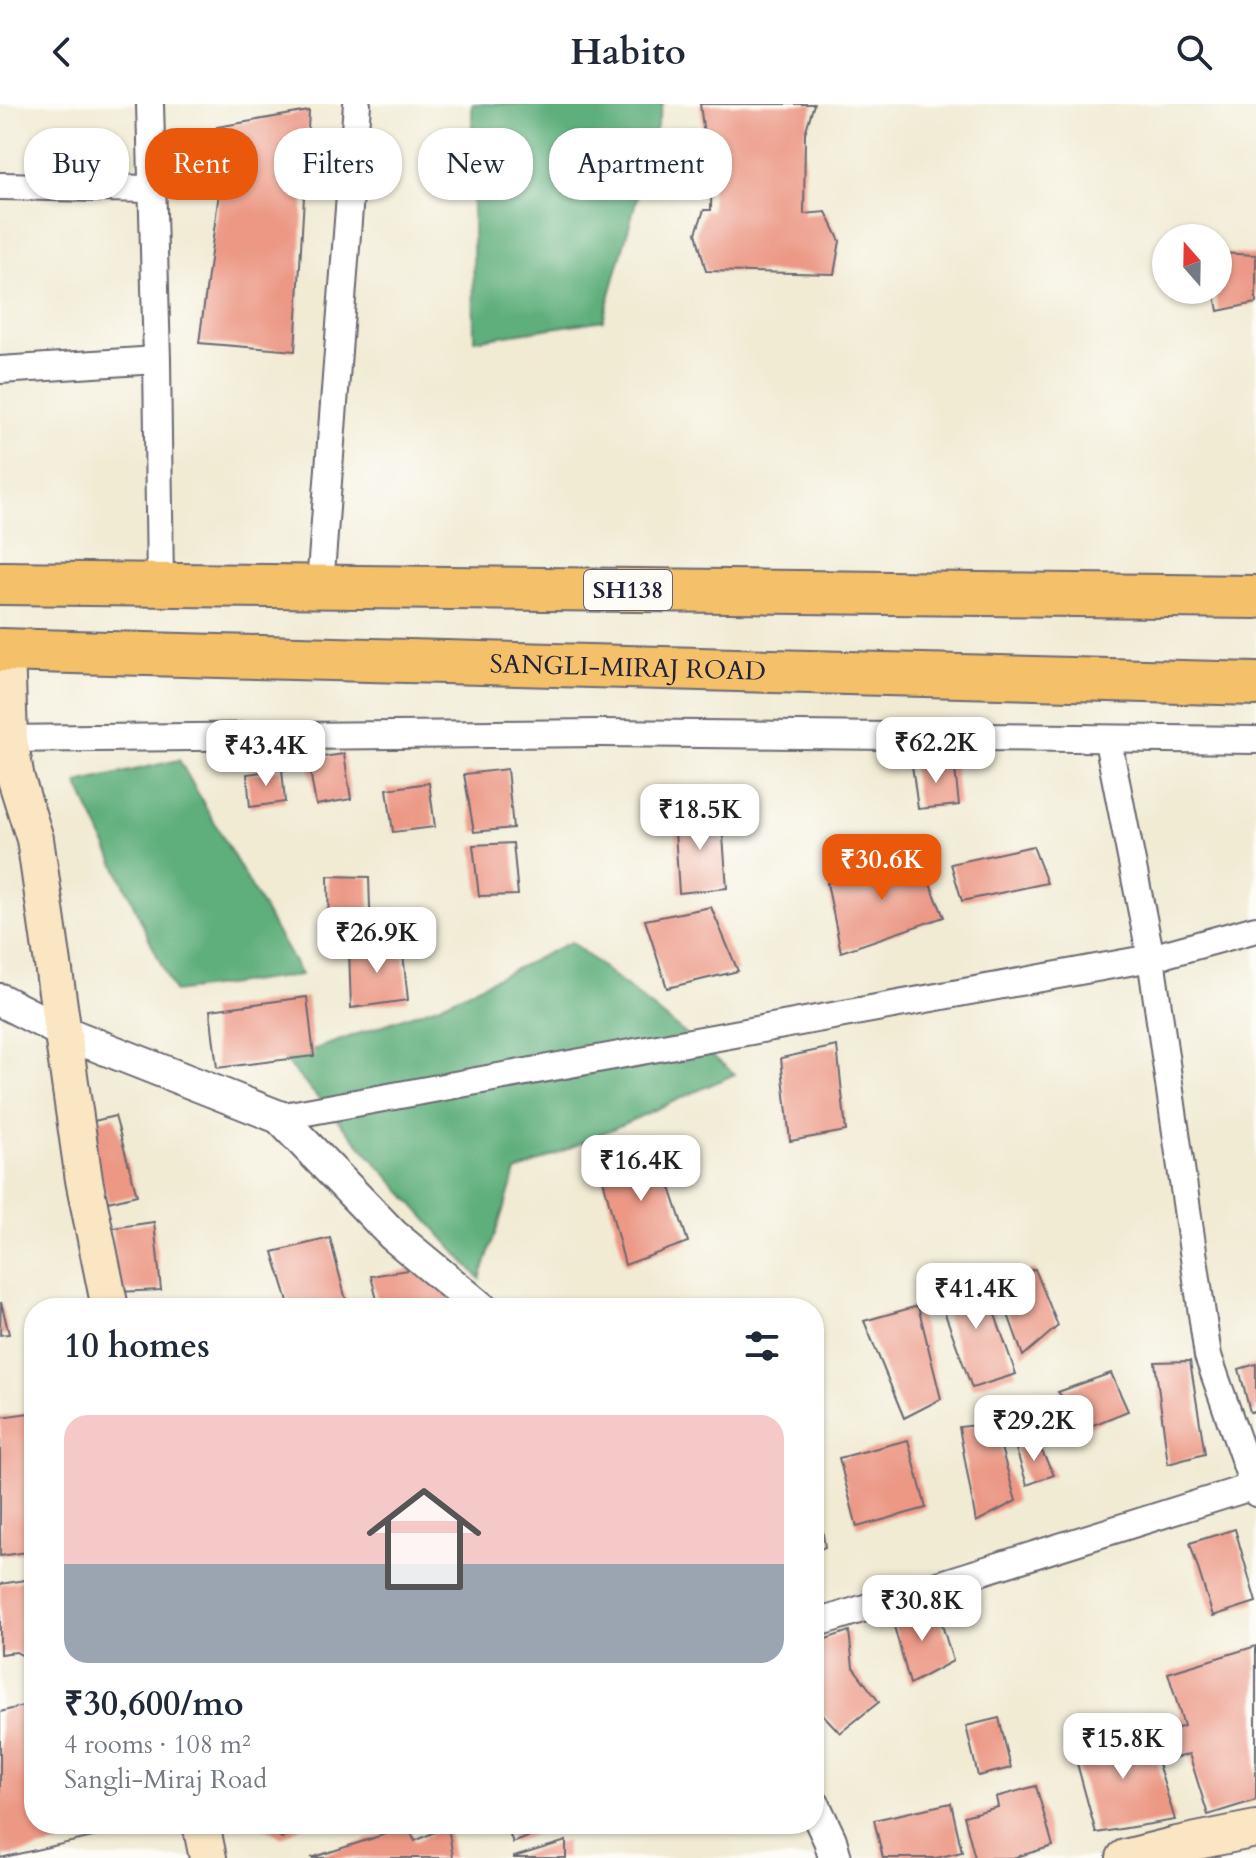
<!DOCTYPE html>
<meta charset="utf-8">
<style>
:root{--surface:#fff;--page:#f6f6f7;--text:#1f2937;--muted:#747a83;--line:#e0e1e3;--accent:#ea580c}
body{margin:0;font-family:Cardo,serif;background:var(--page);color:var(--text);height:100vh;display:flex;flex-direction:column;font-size:30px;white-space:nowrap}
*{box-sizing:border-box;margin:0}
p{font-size:26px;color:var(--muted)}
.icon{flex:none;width:44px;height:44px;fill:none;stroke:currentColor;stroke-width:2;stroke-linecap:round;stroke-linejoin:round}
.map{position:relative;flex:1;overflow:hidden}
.drawer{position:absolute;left:24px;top:1194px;width:800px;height:536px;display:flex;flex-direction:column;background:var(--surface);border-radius:32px;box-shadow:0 2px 6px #0004}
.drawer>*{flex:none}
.banner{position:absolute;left:24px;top:24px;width:800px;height:72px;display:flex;gap:16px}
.needle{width:52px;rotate:340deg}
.fabs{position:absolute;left:1152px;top:120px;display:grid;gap:16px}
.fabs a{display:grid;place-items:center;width:80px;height:80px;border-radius:50%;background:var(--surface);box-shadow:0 2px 6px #0004;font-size:40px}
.price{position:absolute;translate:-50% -68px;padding:0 18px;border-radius:16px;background:#fff;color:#222;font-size:26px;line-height:52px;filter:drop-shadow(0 2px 4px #0008)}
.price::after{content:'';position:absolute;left:50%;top:48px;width:24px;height:18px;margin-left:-12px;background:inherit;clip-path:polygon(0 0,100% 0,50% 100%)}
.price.selected{background:var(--accent);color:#fff}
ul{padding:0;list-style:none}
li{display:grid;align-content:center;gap:16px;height:424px;padding:0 40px}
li+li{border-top:2px solid var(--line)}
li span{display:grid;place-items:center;height:248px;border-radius:24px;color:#555}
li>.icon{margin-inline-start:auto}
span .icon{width:144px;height:144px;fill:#fffc;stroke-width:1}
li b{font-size:34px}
h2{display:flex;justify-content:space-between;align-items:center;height:96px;padding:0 40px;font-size:34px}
.chip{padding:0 28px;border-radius:32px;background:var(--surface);box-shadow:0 2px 6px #0004;font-size:28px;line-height:72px}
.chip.selected{background:var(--accent);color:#fff}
header{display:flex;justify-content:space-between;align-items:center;height:104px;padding:0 40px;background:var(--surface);font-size:36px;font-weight:700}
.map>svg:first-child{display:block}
.forest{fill:#5eaf7b;stroke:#40685b;stroke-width:2}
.building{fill:#ec9885}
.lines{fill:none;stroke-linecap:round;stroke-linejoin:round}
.minor-casing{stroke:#6a6871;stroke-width:30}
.tertiary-casing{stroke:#6a6871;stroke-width:36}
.secondary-casing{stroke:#6a6871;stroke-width:40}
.trunk-casing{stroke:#6a6871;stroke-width:46}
.minor{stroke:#fff;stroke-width:26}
.tertiary{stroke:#fff;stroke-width:32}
.secondary{stroke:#fbe6c4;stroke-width:36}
.trunk{stroke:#f4c16b;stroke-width:42}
.labels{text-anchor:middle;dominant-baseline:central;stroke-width:8;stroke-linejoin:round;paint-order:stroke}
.shield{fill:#fdfcf7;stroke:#646373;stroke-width:2}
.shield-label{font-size:24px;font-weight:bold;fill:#22223b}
.street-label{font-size:26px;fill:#22223b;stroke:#fdfcf7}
</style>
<header><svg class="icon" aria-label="back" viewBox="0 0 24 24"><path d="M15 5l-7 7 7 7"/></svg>Habito<svg class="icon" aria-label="search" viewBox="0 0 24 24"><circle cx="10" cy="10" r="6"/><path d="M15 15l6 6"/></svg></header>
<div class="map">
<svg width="1256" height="1754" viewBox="0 0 1256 1754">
<rect width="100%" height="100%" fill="#fdfcf7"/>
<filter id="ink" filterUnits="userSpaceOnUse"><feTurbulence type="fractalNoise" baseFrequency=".0125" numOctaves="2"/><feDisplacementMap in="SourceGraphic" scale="16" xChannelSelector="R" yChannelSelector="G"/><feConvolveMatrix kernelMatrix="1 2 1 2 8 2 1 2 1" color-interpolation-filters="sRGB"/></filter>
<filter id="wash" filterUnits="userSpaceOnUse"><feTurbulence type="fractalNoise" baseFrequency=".006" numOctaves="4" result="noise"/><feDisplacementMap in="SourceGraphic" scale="32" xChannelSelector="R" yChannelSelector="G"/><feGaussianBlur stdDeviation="1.8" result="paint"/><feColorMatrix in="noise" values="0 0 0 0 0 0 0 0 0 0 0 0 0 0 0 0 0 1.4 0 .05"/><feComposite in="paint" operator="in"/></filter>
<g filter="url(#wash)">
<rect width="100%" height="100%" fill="#f1ebd4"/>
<g class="forest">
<polygon points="472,0 663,0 603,216 474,236"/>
<polygon points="179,656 301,871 174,888 77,679"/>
<polygon points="571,838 735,970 516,1068 480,1175 284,956 440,901"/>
</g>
<g id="blocks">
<g class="building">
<polygon points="700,0 814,0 805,29 804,110 826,108 840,137 834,170 706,167 696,129 704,106 711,106 712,40 705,39"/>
<polygon points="309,7 295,247 199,239 224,51 217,23"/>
<polygon points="1218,149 1256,151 1256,199 1218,207 1214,186 1218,186"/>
<polygon points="344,650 351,695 316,701 308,655"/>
<polygon points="954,656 959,701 918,705 912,661"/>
<polygon points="282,665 285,698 250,703 247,670"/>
<polygon points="507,665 513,724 474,728 464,670"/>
<polygon points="429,679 435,723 393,728 387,685"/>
<polygon points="721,707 727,784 679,789 674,712"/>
<polygon points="513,739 518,791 479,792 473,741"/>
<polygon points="1033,742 1047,779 962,797 951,760"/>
<polygon points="917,749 944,813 841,848 827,779"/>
<polygon points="328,772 369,773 371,834 329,831"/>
<polygon points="711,803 738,867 667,884 645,816"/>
<polygon points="402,840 408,896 351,904 349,844"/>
<polygon points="307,893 314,952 217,964 210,906"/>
<polygon points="837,942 846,1027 790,1037 781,954"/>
<polygon points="115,1012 137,1091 108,1098 86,1019"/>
<polygon points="595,1044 658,1047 688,1138 625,1161"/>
<polygon points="154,1118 161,1186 117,1188 112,1124"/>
<polygon points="330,1134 348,1204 290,1204 273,1148"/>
<polygon points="419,1164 463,1204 379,1204 371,1172"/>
<polygon points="1035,1165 1058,1222 1023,1252 996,1177"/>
<polygon points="981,1171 1016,1270 972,1284 936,1185"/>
<polygon points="1,1198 9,1230 0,1231"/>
<polygon points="918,1202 941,1295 904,1314 864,1217"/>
<polygon points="1190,1257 1205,1350 1168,1360 1155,1258"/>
<polygon points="1256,1260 1256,1308 1250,1308 1239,1265"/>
<polygon points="1111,1269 1128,1307 1088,1323 1058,1288"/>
<polygon points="29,1309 34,1313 34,1447 0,1452 0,1313"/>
<polygon points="994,1319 1016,1397 976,1418 959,1323"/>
<polygon points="908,1336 926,1404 857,1423 839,1354"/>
<polygon points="1036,1336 1054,1371 1027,1381 1016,1345"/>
<polygon points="814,1376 825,1443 814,1448"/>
<polygon points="1235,1425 1256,1498 1213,1512 1190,1439"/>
<polygon points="26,1476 34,1507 34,1558 16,1548 0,1550 0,1480"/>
<polygon points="936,1501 953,1557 910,1580 892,1515"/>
<polygon points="849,1527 853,1563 879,1598 840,1629 814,1601 814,1539"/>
<polygon points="1256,1542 1256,1696 1208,1711 1189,1650 1172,1655 1164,1629 1184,1622 1168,1569"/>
<polygon points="34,1599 34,1720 133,1720 133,1724 0,1754 0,1608"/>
<polygon points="999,1614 1011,1664 978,1672 966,1622"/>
<polygon points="1146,1620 1175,1716 1096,1729 1072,1641"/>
<polygon points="1036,1682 1053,1742 1013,1754 975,1754 964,1712 998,1703 996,1693"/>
<polygon points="951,1699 962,1748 936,1754 883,1754 874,1716"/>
<polygon points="258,1720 305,1720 282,1734"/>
<polygon points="506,1720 560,1720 513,1739"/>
<polygon points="448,1722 453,1754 311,1754 408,1723 415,1737"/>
<polygon points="566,1737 566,1754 514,1754 514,1753"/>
</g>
</g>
</g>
<g filter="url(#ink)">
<use href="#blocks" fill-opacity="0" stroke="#6a6871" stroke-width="2"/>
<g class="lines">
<g class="minor-casing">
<g id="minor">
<polyline points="150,0 157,256 160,480"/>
<polyline points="0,82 152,85"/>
<polyline points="0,266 157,256"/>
<polyline points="320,482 357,0"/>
<polyline points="0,635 602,629 1256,636"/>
<polyline points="1108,637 1151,854 1208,1252 1256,1389"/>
<polyline points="279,1013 1151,854 1256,825"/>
<polyline points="814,1520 1254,1382"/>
</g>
</g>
<g class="tertiary-casing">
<g id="tertiary">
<polyline points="0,896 63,928 279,1013 393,1131 481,1204"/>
<polyline points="814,1702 830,1736 835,1754"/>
</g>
</g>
<g class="secondary-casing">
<g id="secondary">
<polyline points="6,545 9,635 16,675 35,735 84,1076 110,1204"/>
<polyline points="201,1720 208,1754"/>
<polyline points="1125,1754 1177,1741 1256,1725"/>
</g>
</g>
<g class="trunk-casing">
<g id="trunk">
<polyline points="0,479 1256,493"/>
<path id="s1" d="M 0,546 L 1256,580"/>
</g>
</g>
<use href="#minor" class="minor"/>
<use href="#tertiary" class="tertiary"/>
<use href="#secondary" class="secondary"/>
<use href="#trunk" class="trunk"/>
</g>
</g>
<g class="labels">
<rect class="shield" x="584" y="466" width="88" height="40" rx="6"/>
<g class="shield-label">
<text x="628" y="486">SH138</text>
</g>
<g class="street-label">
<text stroke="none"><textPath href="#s1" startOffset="628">SANGLI-MIRAJ ROAD</textPath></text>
</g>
</g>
</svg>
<div class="fabs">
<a><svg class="needle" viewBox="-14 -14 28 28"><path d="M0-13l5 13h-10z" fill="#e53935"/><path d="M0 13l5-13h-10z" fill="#747a83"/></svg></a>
</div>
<b class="price" style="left:936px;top:681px">₹62.2K</b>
<b class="price" style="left:266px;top:684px">₹43.4K</b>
<b class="price" style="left:700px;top:748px">₹18.5K</b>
<b class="price selected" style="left:882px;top:798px">₹30.6K</b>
<b class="price" style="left:377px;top:871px">₹26.9K</b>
<b class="price" style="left:641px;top:1099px">₹16.4K</b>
<b class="price" style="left:976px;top:1227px">₹41.4K</b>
<b class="price" style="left:1034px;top:1359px">₹29.2K</b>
<b class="price" style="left:922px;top:1539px">₹30.8K</b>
<b class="price" style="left:1123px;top:1677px">₹15.8K</b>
<div class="banner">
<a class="chip">Buy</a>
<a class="chip selected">Rent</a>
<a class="chip">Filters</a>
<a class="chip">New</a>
<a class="chip">Apartment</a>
</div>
<section class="drawer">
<h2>10 homes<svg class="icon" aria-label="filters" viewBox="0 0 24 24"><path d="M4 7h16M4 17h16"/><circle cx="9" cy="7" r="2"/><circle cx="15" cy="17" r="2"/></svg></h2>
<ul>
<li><span style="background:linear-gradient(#f6c9c9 60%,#9aa5b1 0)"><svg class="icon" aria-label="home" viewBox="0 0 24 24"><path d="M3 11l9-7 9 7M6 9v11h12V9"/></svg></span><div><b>₹30,600/mo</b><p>4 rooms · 108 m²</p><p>Sangli-Miraj Road</p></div></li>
</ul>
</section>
</div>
